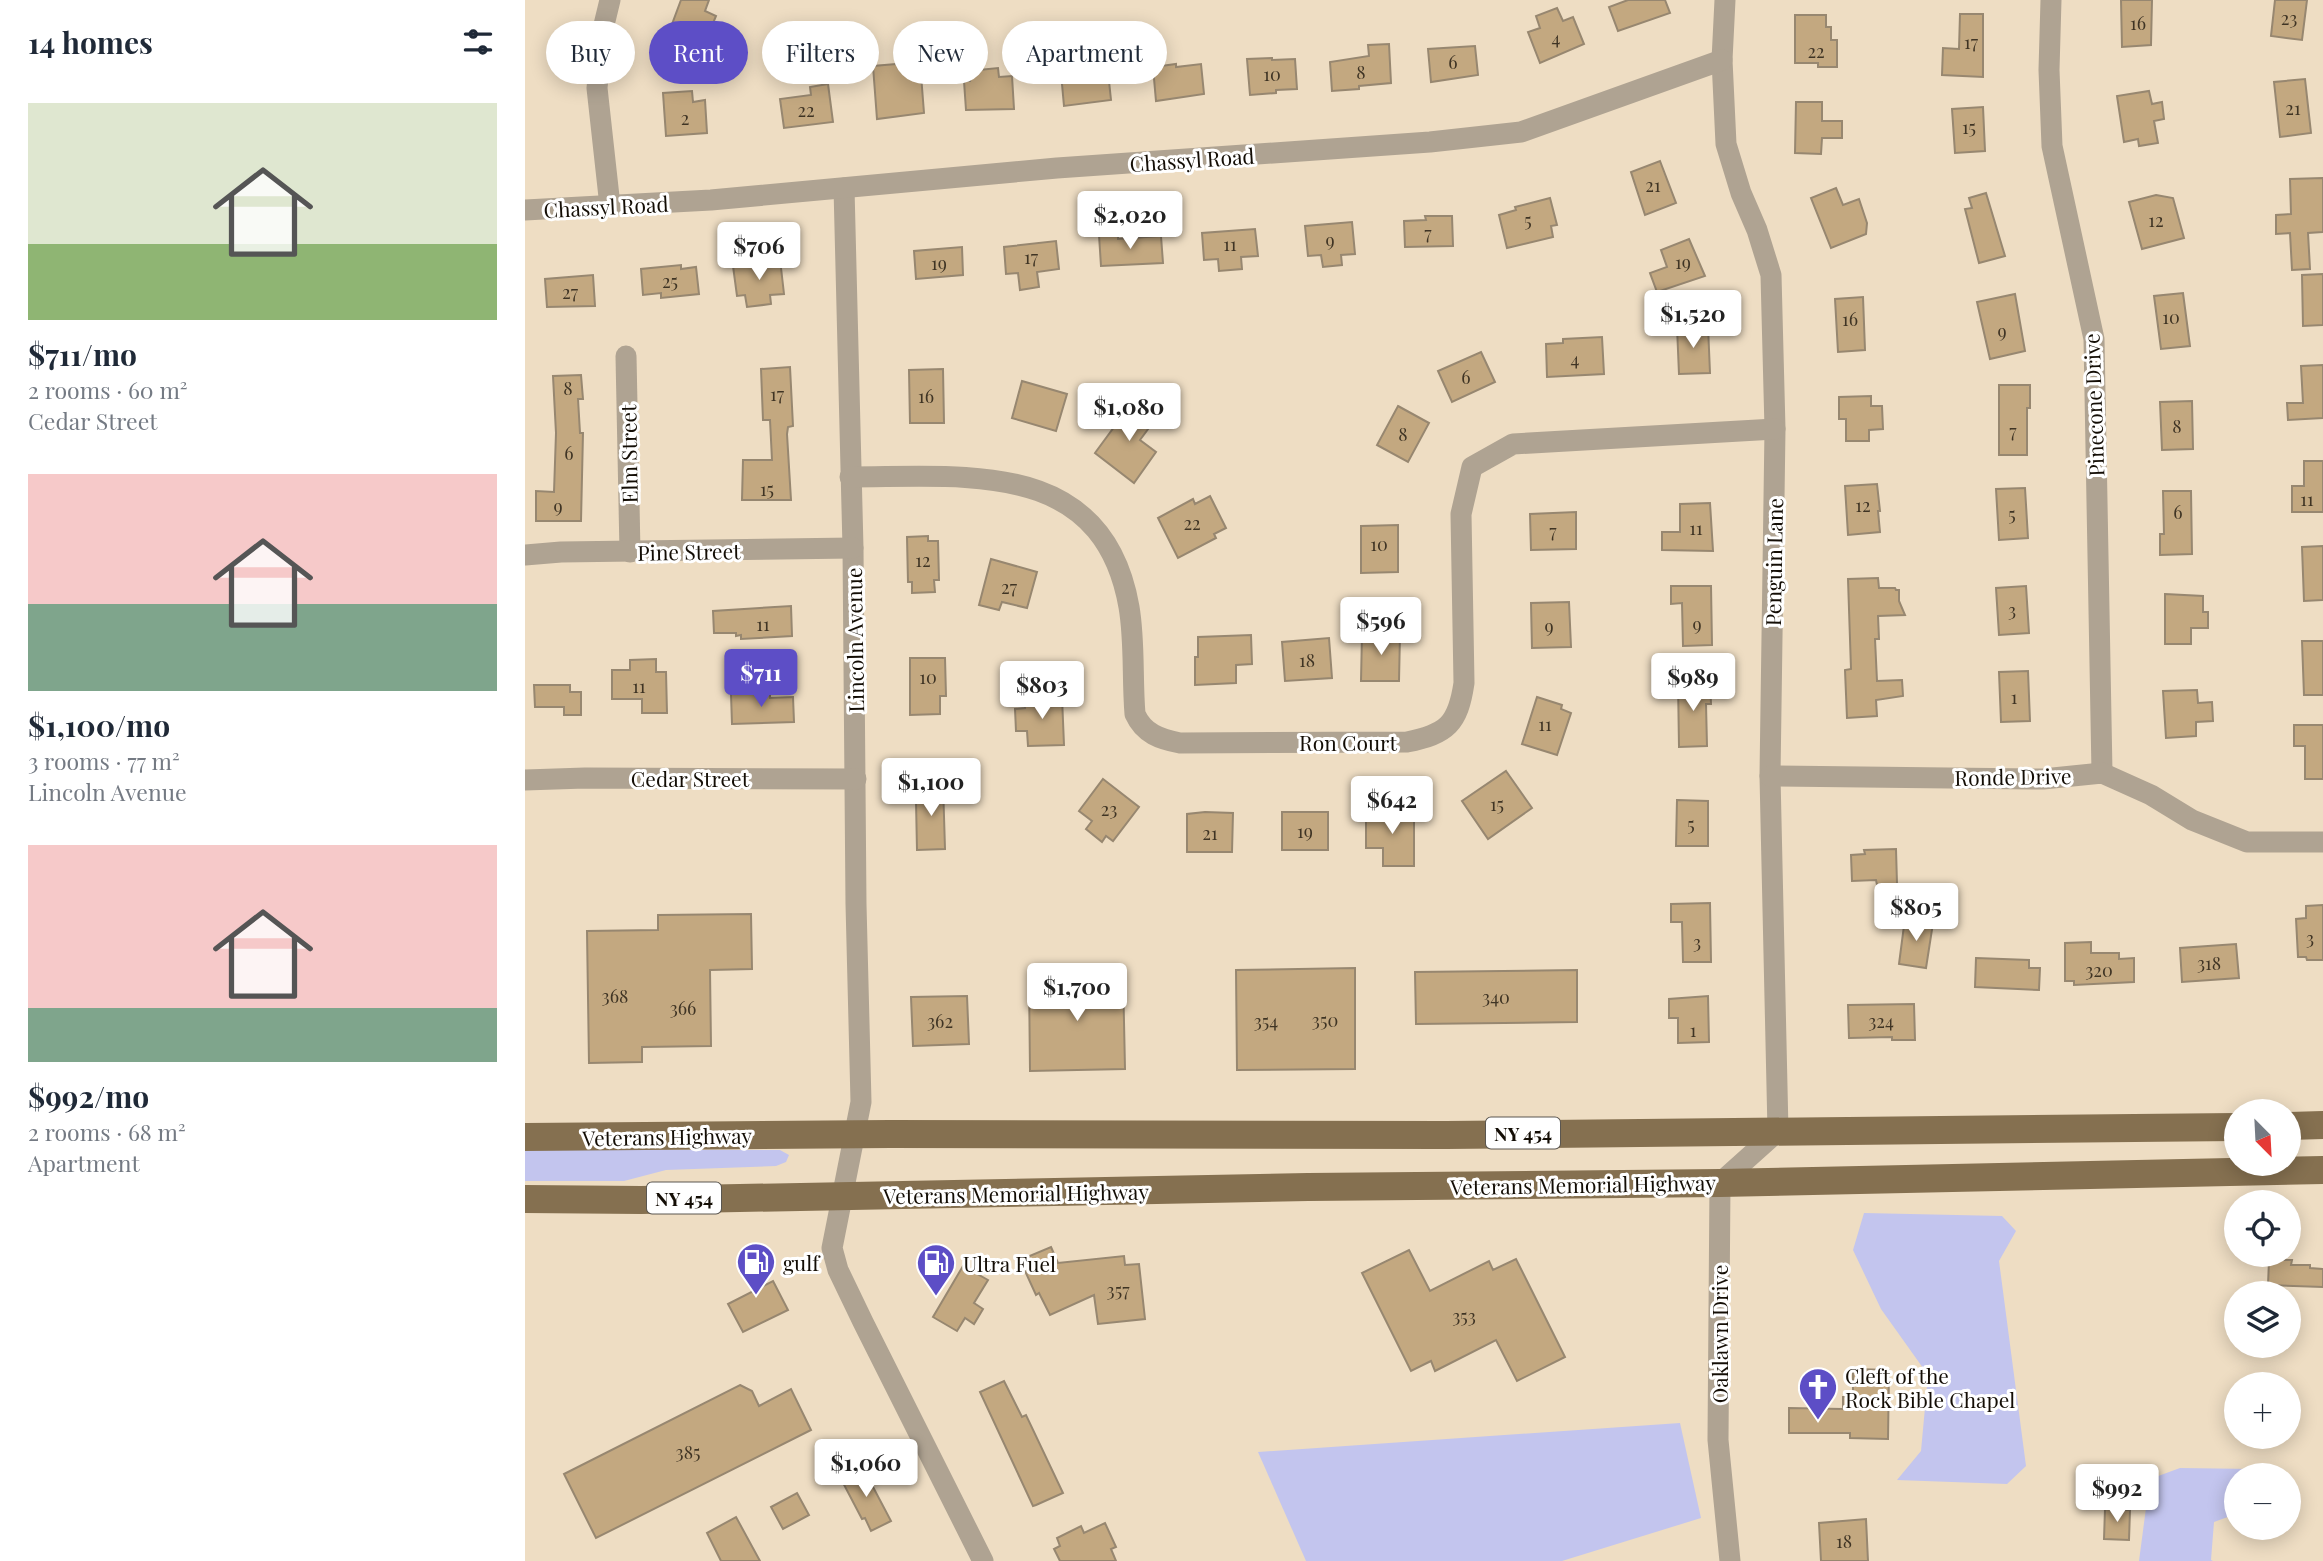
<!DOCTYPE html>
<meta charset="utf-8">
<style>
:root{--surface:#fff;--page:#f6f6f7;--text:#1f2937;--muted:#747a83;--accent:#5d4ec6}
body{margin:0;font-family:"Playfair Display",serif;background:var(--page);color:var(--text);height:100vh;display:flex;flex-direction:column;font-size:26px;white-space:nowrap}
*{box-sizing:border-box;margin:0}
p{font-size:23px;color:var(--muted)}
.icon{flex:none;width:38px;height:38px;fill:none;stroke:currentColor;stroke-width:2;stroke-linecap:round;stroke-linejoin:round}
.map{position:relative;flex:1;overflow:hidden}
.side{display:flex;flex-direction:column;background:var(--surface);width:525px}
.side>*{flex:none}
.banner{position:absolute;left:21px;top:21px;width:665px;height:63px;display:flex;gap:14px}
.needle{width:46px;rotate:156deg}
.tools{position:absolute;left:1699px;top:1099px;display:grid;gap:14px}
.tools a{display:grid;place-items:center;width:77px;height:77px;border-radius:50%;background:var(--surface);box-shadow:0 4px 18px #0003;font-size:35px}
.price{position:absolute;translate:-50% -60px;padding:0 16px;border-radius:7px;background:#fff;color:#222;font-size:23px;line-height:46px;filter:drop-shadow(0 2px 4px #0008)}
.price::after{content:'';position:absolute;left:50%;top:42px;width:21px;height:16px;margin-left:-10px;background:inherit;clip-path:polygon(0 0,100% 0,50% 100%)}
.price.current{background:var(--accent);color:#fff}
ul{padding:0;list-style:none}
li{display:grid;align-content:center;gap:14px;height:371px;padding:0 28px}
li span{display:grid;place-items:center;height:217px;border-radius:0px;color:#555}
li>.icon{margin-inline-start:auto}
span .icon{width:126px;height:126px;fill:#fffc;stroke-width:1}
li b{font-size:30px}
h2{display:flex;justify-content:space-between;align-items:center;height:84px;padding:0 28px;font-size:30px}
.chip{padding:0 24px;border-radius:32px;background:var(--surface);box-shadow:0 4px 18px #0003;font-size:24px;line-height:63px}
.chip.current{background:var(--accent);color:#fff}
main{display:flex;flex:1;min-height:0}
.map>svg:first-child{display:block}
.green{fill:#c3c5ee}
.building{fill:#c3a880;stroke:#978770;stroke-width:2}
.lines{fill:none;stroke-linecap:round;stroke-linejoin:round}
.minor{stroke:#afa392;stroke-width:21}
.major{stroke:#857050;stroke-width:28}
.labels{text-anchor:middle;dominant-baseline:central;stroke-width:6;stroke-linejoin:round;paint-order:stroke}
.number-label{font-size:18px;fill:#3f3424}
.shield{fill:#fff;stroke:#5a5650;stroke-width:2}
.shield-label{font-size:19px;font-weight:bold;fill:#130d05}
.street-label{font-size:21px;fill:#130d05;stroke:#fff}
.poi-label{font-size:21px;fill:#130d05;stroke:#fff;text-anchor:start}
</style>
<main>
<section class="side">
<h2>14 homes<svg class="icon" aria-label="filters" viewBox="0 0 24 24"><path d="M4 7h16M4 17h16"/><circle cx="9" cy="7" r="2"/><circle cx="15" cy="17" r="2"/></svg></h2>
<ul>
<li><span style="background:linear-gradient(#dfe7d0 65%,#8fb573 0)"><svg class="icon" aria-label="home" viewBox="0 0 24 24"><path d="M3 11l9-7 9 7M6 9v11h12V9"/></svg></span><div><b>$711/mo</b><p>2 rooms · 60 m²</p><p>Cedar Street</p></div></li>
<li><span style="background:linear-gradient(#f6c9c9 60%,#7fa58c 0)"><svg class="icon" aria-label="home" viewBox="0 0 24 24"><path d="M3 11l9-7 9 7M6 9v11h12V9"/></svg></span><div><b>$1,100/mo</b><p>3 rooms · 77 m²</p><p>Lincoln Avenue</p></div></li>
<li><span style="background:linear-gradient(#f6c9c9 75%,#7fa58c 0)"><svg class="icon" aria-label="home" viewBox="0 0 24 24"><path d="M3 11l9-7 9 7M6 9v11h12V9"/></svg></span><div><b>$992/mo</b><p>2 rooms · 68 m²</p><p>Apartment</p></div></li>
</ul>
</section>
<div class="map">
<svg width="1798" height="1561" viewBox="0 0 1798 1561">
<rect width="100%" height="100%" fill="#eeddc3"/>
<g class="green">
<polygon points="0,1149 255,1150 264,1155 261,1162 251,1166 141,1170 99,1181 0,1181"/>
<polygon points="1339,1213 1477,1216 1491,1231 1474,1261 1501,1466 1482,1484 1372,1480 1396,1451 1403,1375 1356,1309 1328,1250"/>
<polygon points="1155,1423 1176,1518 1037,1561 781,1561 733,1452"/>
<polygon points="1655,1468 1730,1469 1733,1475 1712,1475 1711,1514 1689,1522 1686,1560 1688,1561 1614,1561 1621,1508 1606,1486"/>
</g>
<g class="building">
<polygon points="156,0 184,0 180,11 191,16 184,33 196,38 190,55 143,35"/>
<polygon points="1103,0 1140,0 1145,13 1093,31 1084,7"/>
<polygon points="1596,0 1627,0 1626,45 1597,47"/>
<polygon points="1750,0 1782,0 1777,40 1746,36"/>
<polygon points="1032,8 1038,21 1048,17 1059,44 1015,63 1003,32 1015,28 1011,16"/>
<polygon points="1435,14 1458,14 1458,77 1417,75 1418,48 1434,49"/>
<polygon points="1270,15 1301,15 1301,27 1306,27 1306,40 1312,40 1312,67 1293,67 1293,63 1270,63"/>
<polygon points="864,44 866,83 834,86 834,89 807,91 805,62 844,56 843,45"/>
<polygon points="950,46 953,75 906,82 903,49"/>
<polygon points="747,58 747,60 770,59 772,89 751,90 751,93 725,95 722,59"/>
<polygon points="395,62 399,113 352,119 348,66"/>
<polygon points="651,64 651,67 676,64 679,94 631,101 628,67"/>
<polygon points="473,68 474,77 487,76 489,109 441,110 439,81 445,81 444,71"/>
<polygon points="560,70 561,74 583,72 586,100 539,106 536,73"/>
<polygon points="1780,79 1786,133 1755,137 1749,82"/>
<polygon points="303,84 308,122 259,128 255,99 286,95 285,87"/>
<polygon points="167,91 168,102 180,100 182,133 141,136 138,93"/>
<polygon points="1624,91 1627,104 1637,102 1639,119 1629,121 1633,143 1614,146 1613,139 1599,142 1592,96"/>
<polygon points="1271,102 1297,102 1297,121 1317,121 1317,138 1297,138 1296,154 1270,153"/>
<polygon points="1458,107 1460,151 1430,153 1427,109"/>
<polygon points="1135,161 1151,203 1120,215 1106,172"/>
<polygon points="1798,178 1798,232 1783,233 1785,269 1767,270 1765,233 1751,234 1751,215 1766,214 1765,179"/>
<polygon points="1311,188 1318,205 1334,199 1342,223 1341,234 1306,248 1286,198"/>
<polygon points="1461,193 1480,256 1454,263 1440,209 1447,208 1444,198"/>
<polygon points="1631,195 1648,198 1659,238 1617,249 1604,202"/>
<polygon points="1025,198 1032,225 1026,226 1028,237 982,248 974,215 991,210 990,207"/>
<polygon points="900,216 927,216 928,246 880,247 879,221 901,220"/>
<polygon points="827,222 830,254 816,255 817,265 798,267 796,255 783,256 780,226"/>
<polygon points="730,229 733,256 716,257 717,269 694,271 693,259 679,260 677,233"/>
<polygon points="574,235 593,235 593,239 636,236 638,263 576,266"/>
<polygon points="1164,239 1180,276 1132,292 1125,273 1142,267 1136,250"/>
<polygon points="531,241 534,269 512,272 514,287 495,290 493,273 481,274 479,247"/>
<polygon points="437,247 438,275 391,279 389,251"/>
<polygon points="255,259 259,294 245,295 246,304 222,307 220,295 212,296 208,266"/>
<polygon points="156,265 156,269 171,267 174,294 136,298 136,293 118,295 116,269"/>
<polygon points="1798,274 1798,325 1778,326 1777,275"/>
<polygon points="68,275 70,306 22,307 20,279"/>
<polygon points="1658,293 1665,346 1636,349 1629,296"/>
<polygon points="1490,294 1500,351 1465,359 1452,302"/>
<polygon points="1338,297 1340,350 1313,352 1310,299"/>
<polygon points="1183,326 1185,373 1154,374 1152,327"/>
<polygon points="1077,337 1079,374 1022,377 1021,344 1038,343 1038,339"/>
<polygon points="956,352 970,382 927,402 913,371"/>
<polygon points="1798,365 1798,418 1763,420 1762,403 1778,403 1776,366"/>
<polygon points="265,367 268,426 263,427 262,434 266,500 217,500 218,460 247,460 245,420 238,420 236,369"/>
<polygon points="418,369 419,423 385,423 384,370"/>
<polygon points="56,375 58,399 53,399 55,433 58,433 56,521 11,521 11,491 29,492 31,433 28,376"/>
<polygon points="497,381 542,394 531,431 487,418"/>
<polygon points="1474,385 1505,385 1505,408 1502,408 1502,455 1474,455"/>
<polygon points="1346,396 1346,406 1357,406 1358,429 1344,430 1344,441 1321,441 1321,419 1314,419 1314,397"/>
<polygon points="609,400 632,417 615,440 631,452 609,483 570,453"/>
<polygon points="1667,401 1668,449 1637,450 1635,402"/>
<polygon points="873,406 904,423 883,462 852,445"/>
<polygon points="1779,461 1798,461 1798,512 1767,512 1767,486 1779,486"/>
<polygon points="1352,484 1355,511 1353,511 1355,532 1323,535 1320,486"/>
<polygon points="1500,488 1503,538 1474,540 1471,489"/>
<polygon points="1638,491 1666,491 1667,554 1635,555 1635,534 1639,534"/>
<polygon points="685,496 701,528 689,534 691,538 653,558 633,518 668,499 670,504"/>
<polygon points="1185,503 1188,551 1137,550 1137,532 1155,532 1155,504"/>
<polygon points="1051,512 1051,549 1006,550 1005,514"/>
<polygon points="873,525 873,572 836,573 836,526"/>
<polygon points="403,536 403,541 413,541 414,580 409,580 410,592 387,593 387,582 383,582 382,537"/>
<polygon points="1798,546 1798,600 1779,601 1777,547"/>
<polygon points="466,559 512,572 502,608 477,602 474,610 454,605"/>
<polygon points="1353,578 1354,588 1370,588 1371,590 1374,590 1374,601 1380,615 1353,616 1354,639 1350,639 1352,681 1377,680 1378,696 1351,700 1352,716 1322,718 1320,670 1326,669 1323,579"/>
<polygon points="1146,586 1186,586 1187,645 1158,646 1157,603 1146,604"/>
<polygon points="1501,586 1504,633 1474,635 1471,588"/>
<polygon points="1640,594 1678,596 1678,612 1683,612 1683,628 1666,628 1666,644 1640,644"/>
<polygon points="1044,602 1046,647 1007,648 1006,603"/>
<polygon points="266,606 267,636 216,639 216,635 211,636 211,633 189,633 188,611"/>
<polygon points="837,634 875,634 874,681 836,681"/>
<polygon points="726,635 727,664 711,665 711,683 670,685 670,657 673,657 673,637"/>
<polygon points="804,638 807,678 760,681 757,642"/>
<polygon points="1777,641 1798,641 1798,695 1779,695"/>
<polygon points="385,658 420,658 421,696 415,696 415,714 385,715"/>
<polygon points="131,659 131,672 141,672 142,713 117,713 117,699 87,699 87,670 105,670 105,660"/>
<polygon points="1503,671 1505,721 1476,722 1474,672"/>
<polygon points="1185,681 1186,704 1181,704 1182,746 1154,747 1153,682"/>
<polygon points="9,685 45,685 45,692 56,692 56,715 39,715 39,707 10,707"/>
<polygon points="1672,690 1673,703 1687,702 1688,721 1671,722 1671,736 1641,738 1638,691"/>
<polygon points="245,693 245,698 268,697 269,722 207,724 206,694"/>
<polygon points="537,697 539,745 503,746 502,731 491,731 490,709 500,708 499,699"/>
<polygon points="1012,697 1037,705 1036,709 1046,713 1032,755 997,744"/>
<polygon points="1769,725 1798,725 1798,779 1780,779 1780,746 1769,746"/>
<polygon points="981,771 1007,808 963,839 937,801"/>
<polygon points="578,779 614,807 588,841 581,836 577,842 561,829 567,821 554,811"/>
<polygon points="418,784 420,849 392,850 391,801 395,800 395,785"/>
<polygon points="1152,800 1183,801 1183,846 1151,846"/>
<polygon points="889,810 889,866 858,866 858,848 841,848 841,811"/>
<polygon points="680,812 708,813 707,852 662,852 662,814"/>
<rect x="757" y="812" width="46" height="38"/>
<polygon points="1371,849 1372,884 1352,885 1351,880 1327,881 1326,855 1340,854 1339,850"/>
<polygon points="1185,903 1186,962 1158,962 1157,922 1146,922 1146,904"/>
<polygon points="1798,905 1798,960 1782,960 1781,957 1773,957 1771,919 1781,918 1781,906"/>
<polygon points="226,914 227,969 185,970 186,1046 117,1047 117,1062 64,1063 62,931 133,930 133,915"/>
<polygon points="1380,918 1408,923 1401,968 1374,964"/>
<polygon points="1566,942 1566,953 1594,953 1594,959 1609,958 1609,982 1549,985 1549,981 1540,981 1540,943"/>
<polygon points="1711,944 1714,978 1657,982 1655,948"/>
<polygon points="1451,958 1504,960 1504,968 1515,968 1514,990 1450,987"/>
<polygon points="830,968 830,1069 712,1070 711,970"/>
<polygon points="1052,970 1052,1022 891,1024 890,972"/>
<polygon points="598,975 600,1069 505,1071 504,977"/>
<polygon points="442,996 444,1044 388,1046 386,997"/>
<polygon points="1183,996 1184,1042 1153,1043 1153,1018 1144,1018 1144,999"/>
<polygon points="1389,1004 1390,1040 1367,1040 1367,1037 1324,1038 1323,1005"/>
<polygon points="526,1247 533,1263 599,1256 600,1265 614,1264 620,1319 573,1324 569,1295 525,1315 514,1293 511,1295 495,1260"/>
<polygon points="884,1250 905,1291 964,1261 968,1270 991,1259 1040,1357 992,1381 971,1340 910,1371 906,1361 886,1371 837,1273"/>
<polygon points="1744,1260 1767,1260 1766,1265 1785,1265 1785,1268 1798,1269 1798,1287 1743,1285"/>
<polygon points="438,1266 463,1280 449,1303 458,1309 449,1324 440,1318 432,1331 408,1317"/>
<polygon points="248,1281 263,1310 218,1332 203,1304"/>
<polygon points="1328,1369 1364,1370 1363,1439 1325,1438 1325,1433 1264,1433 1264,1408 1318,1409 1318,1397 1328,1397"/>
<polygon points="479,1381 497,1417 501,1415 538,1493 511,1505 508,1506 455,1392"/>
<polygon points="215,1385 227,1391 234,1406 266,1389 286,1430 71,1538 39,1474"/>
<polygon points="338,1468 366,1521 346,1531 340,1518 337,1519 316,1479"/>
<polygon points="272,1493 284,1515 258,1529 246,1507"/>
<polygon points="1580,1509 1605,1510 1604,1540 1579,1539"/>
<polygon points="211,1517 235,1561 196,1561 182,1533"/>
<polygon points="1341,1519 1343,1561 1296,1561 1294,1523"/>
<polygon points="580,1523 591,1547 586,1549 591,1561 535,1561 529,1549 535,1546 532,1538 556,1526 559,1533"/>
</g>
<g class="lines">
<g class="minor">
<polyline points="85,0 78,29 72,88 85,206"/>
<polyline points="1200,0 1197,60 1201,144 1216,193 1232,230 1246,275 1250,429 1245,776 1253,1131 1195,1183 1193,1440 1205,1561"/>
<polyline points="1526,0 1524,70 1527,146 1569,339 1577,773"/>
<polyline points="319,188 328,548 331,904 336,1102 307,1248 313,1270 338,1322 458,1561"/>
<polyline points="0,210 186,200 532,168 905,142 996,132 1197,60"/>
<polyline points="101,356 105,552"/>
<path d="M 325,477 C 441,477 578,458 604,607 C 610,642 607,678 610,714 C 619,734 635,739 655,743 L 882,742 C 922,734 933,724 939,683 L 936,514 L 947,467 L 988,444 L 1250,429"/>
<polyline points="0,555 36,552 328,548"/>
<polyline points="1245,776 1518,779 1577,773 1626,795 1667,820 1722,842 1798,842"/>
<polyline points="0,780 60,778 331,779"/>
</g>
<g class="major">
<polyline points="1764,1126 1798,1125"/>
<polyline points="0,1137 365,1134 921,1135 1712,1127"/>
<polyline points="0,1199 116,1200 783,1187 1195,1183 1798,1170"/>
</g>
</g>
<defs>
<g id="fuel-pin" transform="scale(2.0125)"><path d="M0 17L-7.5 6A9.5 9.5 0 1 1 7.5 6Z" fill="#5d4ec6" stroke="#fff"/><path d="M-5.5-6h7V0h2V4h1.3V-2.5L3-4.5l.8-.8L6-3V5H2.5V1h-1V6h-7ZM-4.2-4.7v3.2H.2V-4.7Z" fill="#fff"/></g>
<g id="church-pin" transform="scale(2.0125)"><path d="M0 17L-7.5 6A9.5 9.5 0 1 1 7.5 6Z" fill="#5d4ec6" stroke="#fff"/><path d="M-1.2-6h2.4v3.5h3.3v2.4h-3.3V6h-2.4V-.1h-3.3v-2.4h3.3Z" fill="#fff"/></g>
</defs>
<g fill-rule="evenodd">
<use href="#fuel-pin" x="231" y="1262"/>
<use href="#fuel-pin" x="411" y="1263"/>
<use href="#church-pin" x="1293" y="1387"/>
</g>
<g class="labels">
<g class="number-label">
<text x="1764" y="18">23</text>
<text x="1613" y="23">16</text>
<text x="1031" y="38">4</text>
<text x="1446" y="42">17</text>
<text x="1291" y="51">22</text>
<text x="928" y="62">6</text>
<text x="836" y="72">8</text>
<text x="747" y="74">10</text>
<text x="1768" y="108">21</text>
<text x="281" y="110">22</text>
<text x="160" y="118">2</text>
<text x="1444" y="127">15</text>
<text x="1128" y="185">21</text>
<text x="1003" y="220">5</text>
<text x="1631" y="220">12</text>
<text x="903" y="233">7</text>
<text x="805" y="240">9</text>
<text x="705" y="244">11</text>
<text x="506" y="257">17</text>
<text x="1158" y="262">19</text>
<text x="414" y="263">19</text>
<text x="145" y="281">25</text>
<text x="45" y="292">27</text>
<text x="1646" y="317">10</text>
<text x="1325" y="319">16</text>
<text x="1477" y="331">9</text>
<text x="1050" y="359">4</text>
<text x="941" y="377">6</text>
<text x="43" y="388">8</text>
<text x="252" y="394">17</text>
<text x="401" y="396">16</text>
<text x="1652" y="426">8</text>
<text x="1488" y="431">7</text>
<text x="878" y="434">8</text>
<text x="44" y="453">6</text>
<text x="242" y="489">15</text>
<text x="1782" y="499">11</text>
<text x="1338" y="505">12</text>
<text x="33" y="506">9</text>
<text x="1653" y="512">6</text>
<text x="1487" y="514">5</text>
<text x="667" y="523">22</text>
<text x="1171" y="528">11</text>
<text x="1028" y="531">7</text>
<text x="854" y="544">10</text>
<text x="398" y="560">12</text>
<text x="484" y="587">27</text>
<text x="1487" y="610">3</text>
<text x="238" y="624">11</text>
<text x="1172" y="624">9</text>
<text x="1024" y="626">9</text>
<text x="782" y="660">18</text>
<text x="403" y="677">10</text>
<text x="114" y="686">11</text>
<text x="1489" y="697">1</text>
<text x="1020" y="724">11</text>
<text x="972" y="804">15</text>
<text x="584" y="809">23</text>
<text x="1166" y="824">5</text>
<text x="780" y="831">19</text>
<text x="685" y="833">21</text>
<text x="1785" y="938">3</text>
<text x="1172" y="942">3</text>
<text x="1684" y="963">318</text>
<text x="1574" y="970">320</text>
<text x="90" y="996">368</text>
<text x="971" y="997">340</text>
<text x="158" y="1008">366</text>
<text x="800" y="1020">350</text>
<text x="415" y="1021">362</text>
<text x="741" y="1021">354</text>
<text x="1356" y="1021">324</text>
<text x="1168" y="1030">1</text>
<text x="593" y="1290">357</text>
<text x="939" y="1316">353</text>
<text x="163" y="1452">385</text>
<text x="1319" y="1541">18</text>
</g>
<g class="shield">
<rect x="961" y="1117.5" width="74" height="31" rx="5"/>
<rect x="122" y="1182.5" width="74" height="31" rx="5"/>
</g>
<g class="shield-label">
<text x="998" y="1133">NY 454</text>
<text x="159" y="1198">NY 454</text>
</g>
<g class="street-label">
<text transform="translate(667 159) rotate(-4)">Chassyl Road</text>
<text transform="translate(81 206) rotate(-3)">Chassyl Road</text>
<text transform="translate(1568 405) rotate(-92)">Pinecone Drive</text>
<text transform="translate(103 454) rotate(-91)">Elm Street</text>
<text transform="translate(164 551) rotate(-1)">Pine Street</text>
<text transform="translate(1248 562) rotate(-89)">Penguin Lane</text>
<text transform="translate(329 640) rotate(-91)">Lincoln Avenue</text>
<text x="823" y="742">Ron Court</text>
<text transform="translate(1488 776) rotate(-1)">Ronde Drive</text>
<text x="165" y="778">Cedar Street</text>
<text transform="translate(142 1136) rotate(-1)">Veterans Highway</text>
<text transform="translate(1058 1184) rotate(-1)">Veterans Memorial Highway</text>
<text transform="translate(491 1193) rotate(-1)">Veterans Memorial Highway</text>
<text transform="translate(1194 1334) rotate(-90)">Oaklawn Drive</text>
</g>
<g class="poi-label">
<text x="258" y="1262">gulf</text>
<text x="438" y="1263">Ultra Fuel</text>
<text x="1320" y="1375">Cleft of the<tspan x="1320" dy="24">Rock Bible Chapel</tspan></text>
</g>
</g>
</svg>
<div class="tools">
<a><svg class="needle" viewBox="-14 -14 28 28"><path d="M0-13l5 13h-10z" fill="#e53935"/><path d="M0 13l5-13h-10z" fill="#747a83"/></svg></a>
<a><svg class="icon" aria-label="locate" viewBox="0 0 24 24"><circle cx="12" cy="12" r="6"/><path d="M12 2v4M12 18v4M2 12h4M18 12h4"/></svg></a>
<a><svg class="icon" aria-label="layers" viewBox="0 0 24 24"><path d="M12 4l9 5-9 5-9-5zM3 14l9 5 9-5"/></svg></a>
<a>+</a>
<a>−</a>
</div>
<b class="price" style="left:605px;top:251px">$2,020</b>
<b class="price" style="left:234px;top:282px">$706</b>
<b class="price" style="left:1168px;top:350px">$1,520</b>
<b class="price" style="left:604px;top:443px">$1,080</b>
<b class="price" style="left:856px;top:657px">$596</b>
<b class="price current" style="left:236px;top:709px">$711</b>
<b class="price" style="left:1168px;top:713px">$989</b>
<b class="price" style="left:517px;top:721px">$803</b>
<b class="price" style="left:406px;top:818px">$1,100</b>
<b class="price" style="left:867px;top:836px">$642</b>
<b class="price" style="left:1391px;top:943px">$805</b>
<b class="price" style="left:552px;top:1023px">$1,700</b>
<b class="price" style="left:341px;top:1499px">$1,060</b>
<b class="price" style="left:1592px;top:1524px">$992</b>
<div class="banner">
<a class="chip">Buy</a>
<a class="chip current">Rent</a>
<a class="chip">Filters</a>
<a class="chip">New</a>
<a class="chip">Apartment</a>
</div>
</div>
</main>
